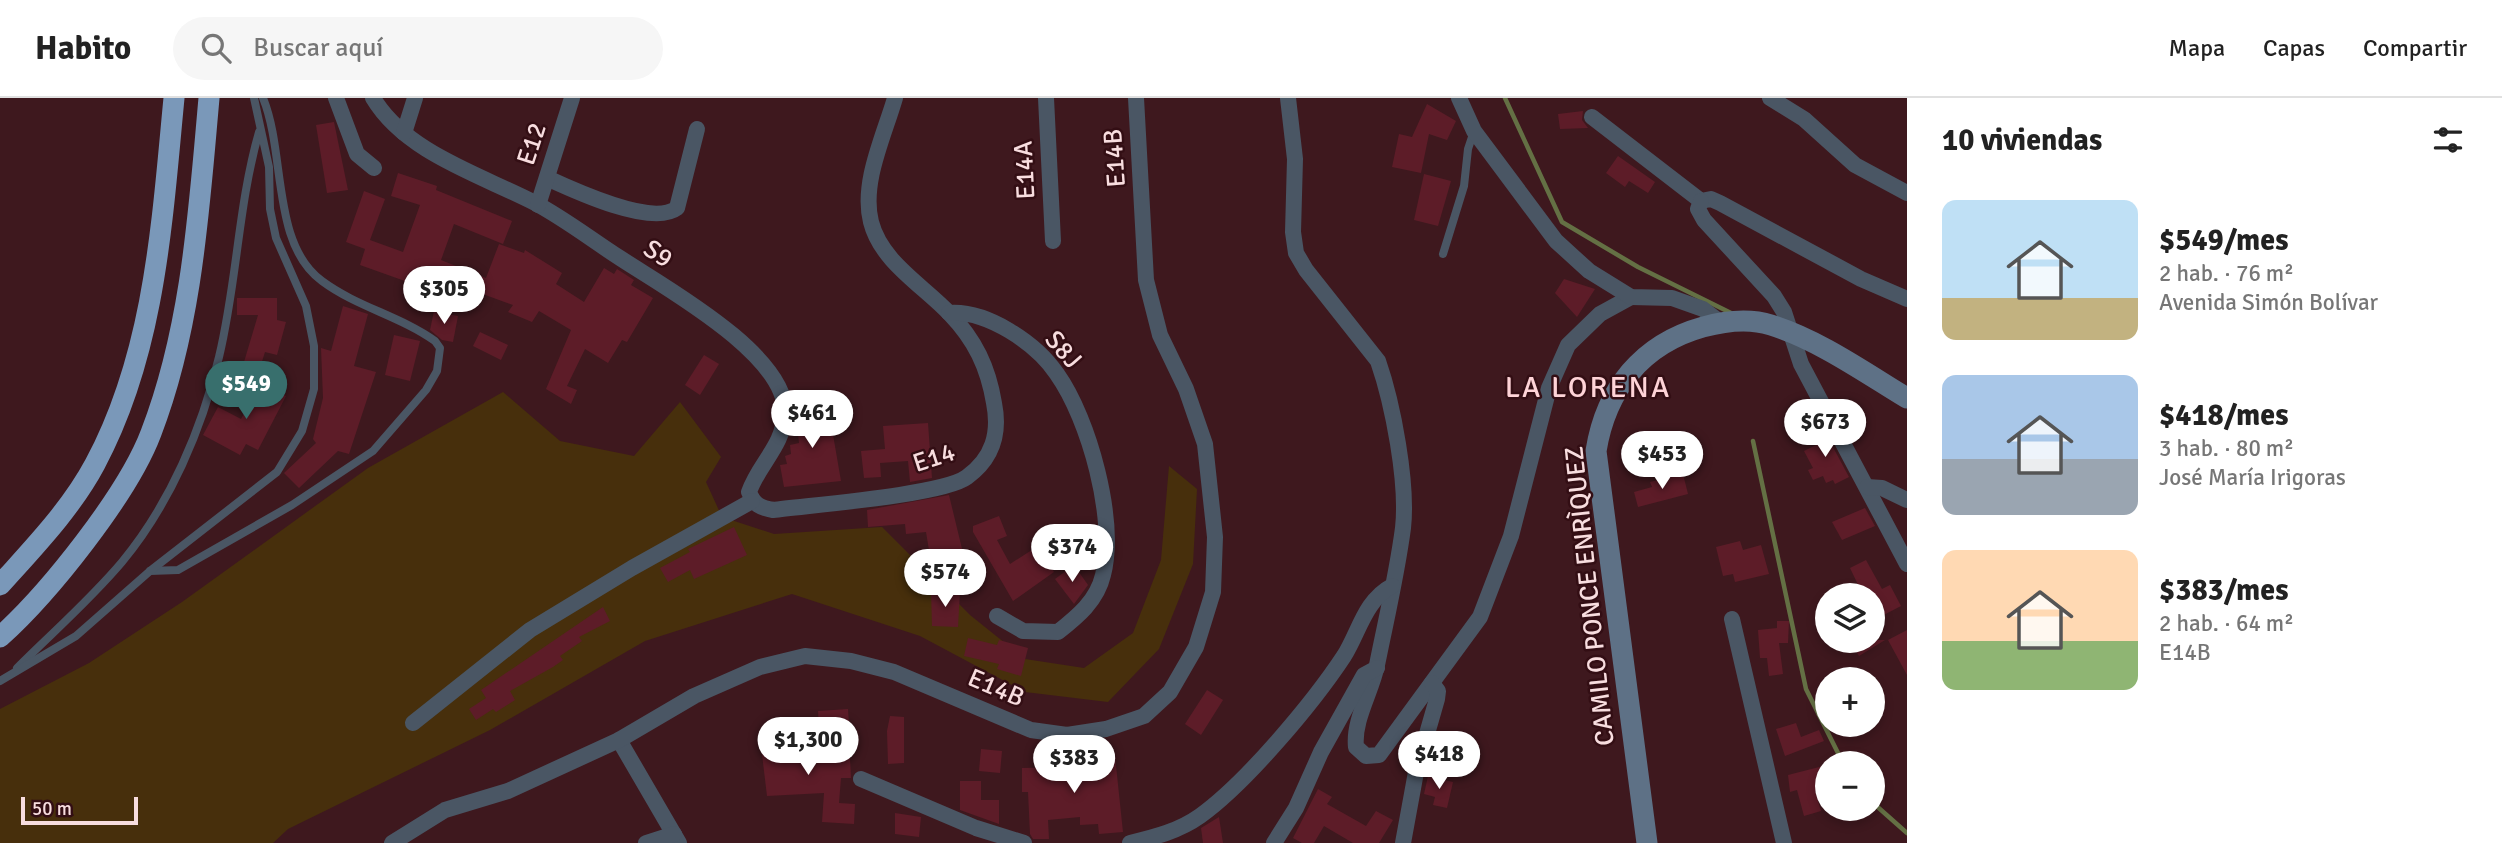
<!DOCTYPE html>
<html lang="es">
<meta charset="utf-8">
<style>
:root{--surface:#fff;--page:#f6f6f6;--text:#222;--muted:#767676;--line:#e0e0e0;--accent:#386f6d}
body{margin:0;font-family:Signika,sans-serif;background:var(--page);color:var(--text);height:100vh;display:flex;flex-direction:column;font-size:26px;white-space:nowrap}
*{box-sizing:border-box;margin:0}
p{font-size:23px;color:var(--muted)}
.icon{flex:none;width:38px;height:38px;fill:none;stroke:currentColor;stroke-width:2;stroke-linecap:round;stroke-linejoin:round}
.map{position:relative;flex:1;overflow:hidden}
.details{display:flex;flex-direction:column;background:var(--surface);width:595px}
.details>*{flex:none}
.tools{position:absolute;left:1815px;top:485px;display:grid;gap:14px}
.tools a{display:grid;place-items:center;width:70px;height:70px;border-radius:50%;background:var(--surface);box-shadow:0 4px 10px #0003;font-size:35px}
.scale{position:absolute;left:21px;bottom:18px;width:117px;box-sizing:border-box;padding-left:7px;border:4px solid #f8dddf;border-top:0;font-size:19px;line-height:24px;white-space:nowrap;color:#f8dddf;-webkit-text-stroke:5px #330e14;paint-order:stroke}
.price{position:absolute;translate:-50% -60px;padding:0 16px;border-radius:24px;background:#fff;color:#222;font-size:23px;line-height:46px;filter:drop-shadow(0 2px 4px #0008)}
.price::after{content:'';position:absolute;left:50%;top:42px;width:21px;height:16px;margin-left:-10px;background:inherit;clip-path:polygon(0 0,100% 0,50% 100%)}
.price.current{background:var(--accent);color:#fff}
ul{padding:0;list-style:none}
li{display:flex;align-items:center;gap:21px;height:175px;padding:0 35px}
li span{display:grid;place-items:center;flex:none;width:196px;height:140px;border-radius:14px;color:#555}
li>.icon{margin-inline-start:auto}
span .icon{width:84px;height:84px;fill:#fffc;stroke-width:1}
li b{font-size:30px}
h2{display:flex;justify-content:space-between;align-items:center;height:84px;padding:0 35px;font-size:30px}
header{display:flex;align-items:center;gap:42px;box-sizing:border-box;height:98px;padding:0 35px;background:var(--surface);border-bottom:2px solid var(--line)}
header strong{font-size:33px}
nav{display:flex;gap:38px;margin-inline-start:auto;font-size:24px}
.search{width:490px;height:63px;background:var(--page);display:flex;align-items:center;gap:18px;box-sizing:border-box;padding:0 24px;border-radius:38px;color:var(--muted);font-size:26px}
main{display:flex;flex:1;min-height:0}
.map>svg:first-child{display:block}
.green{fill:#472f0c}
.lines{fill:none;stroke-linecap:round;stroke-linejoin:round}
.stream{stroke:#647044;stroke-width:4.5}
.building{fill:#5d1c28}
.lane{stroke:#4a5664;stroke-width:8}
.street{stroke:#4a5664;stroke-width:16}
.secondary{stroke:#5e7186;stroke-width:21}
.highway{stroke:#7a98b9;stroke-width:21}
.labels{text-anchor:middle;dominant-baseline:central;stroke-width:5;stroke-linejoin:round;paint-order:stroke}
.street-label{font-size:26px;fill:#f8dddf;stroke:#330e14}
.quarter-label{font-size:30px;letter-spacing:2px;fill:#fed3d7;stroke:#330e14}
</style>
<header>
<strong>Habito</strong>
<div class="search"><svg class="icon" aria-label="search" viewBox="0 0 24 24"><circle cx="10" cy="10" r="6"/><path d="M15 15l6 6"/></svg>Buscar aquí</div>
<nav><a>Mapa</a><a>Capas</a><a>Compartir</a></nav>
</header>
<main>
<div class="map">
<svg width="1907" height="745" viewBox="0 0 1907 745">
<rect width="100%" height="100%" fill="#3e181e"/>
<polygon class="green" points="503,294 560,343 634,358 680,304 721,359 706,384 722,419 774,436 882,429 970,517 1025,561 1084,570 1133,535 1161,462 1169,368 1197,391 1193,466 1159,551 1108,604 1025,594 920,538 792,496 645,543 490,632 288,731 273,745 0,745 0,611 89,565 182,504 368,370"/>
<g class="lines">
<g class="stream">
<polyline points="1505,0 1562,124 1638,169 1731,215"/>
<polyline points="1753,343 1806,591 1843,665"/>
<polyline points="1872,704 1907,735"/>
</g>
</g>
<g class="building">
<polygon points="1427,6 1456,23 1447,42 1429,36 1421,75 1392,69 1399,36 1412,39"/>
<polygon points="1583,13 1582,22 1588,30 1560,31 1558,16"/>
<polygon points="334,24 348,92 327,95 316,27"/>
<polygon points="1618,58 1655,84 1648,95 1629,83 1625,89 1606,75"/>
<polygon points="398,75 437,88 436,92 512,123 503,146 454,126 441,162 486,180 499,146 524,155 525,152 562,175 556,186 584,204 604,170 614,176 617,171 634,182 631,187 653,200 627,244 622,242 608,265 585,251 567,288 577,292 571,306 546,291 571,232 539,213 532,224 508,214 513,207 469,191 466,198 433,184 430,192 360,167 365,151 346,144 364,93 385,101 370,142 403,154 420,107 391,98"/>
<polygon points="1424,76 1451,83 1438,128 1414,122"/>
<polygon points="1564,181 1595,191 1577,219 1555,195"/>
<polygon points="237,200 277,200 277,222 286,224 277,257 265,254 254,289 238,284 258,217 237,217"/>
<polygon points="343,208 368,216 354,268 376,274 349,356 338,353 299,390 284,375 316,345 313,341 323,300 321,250 331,253"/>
<polygon points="434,213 458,218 453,244 442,242 430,232"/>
<polygon points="480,234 508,247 501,262 473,248"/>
<polygon points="394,237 420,243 410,283 385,277"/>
<polygon points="704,257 719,266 700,297 685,287"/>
<polygon points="260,284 286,298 258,352 246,346 240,357 203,337 218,309 241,321"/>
<polygon points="822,305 824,320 830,319 841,383 784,389 780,367 787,366 785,358 791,356 790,347 799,345 795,309"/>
<polygon points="928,325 932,380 910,384 908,363 880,365 881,379 864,380 861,353 885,351 883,328"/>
<polygon points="1820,325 1849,379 1835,386 1833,382 1826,385 1823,378 1813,382 1808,372 1813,370 1804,353 1820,345 1811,329"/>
<polygon points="1683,376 1688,396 1638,409 1634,394 1652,389 1650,384"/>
<polygon points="949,397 964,459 931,464 926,434 906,436 905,426 868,429 867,412"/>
<polygon points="1865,410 1875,428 1842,442 1832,424"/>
<polygon points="999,418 1007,438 997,442 1010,466 1038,448 1054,474 1013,503 973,434 973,428"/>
<polygon points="734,429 747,457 694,481 690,472 668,484 660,470 690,454 688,451"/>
<polygon points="1740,443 1743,452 1761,447 1769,476 1735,484 1733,476 1723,478 1716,449"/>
<polygon points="1866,462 1882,491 1890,487 1901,508 1872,523 1872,497 1863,497 1850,470"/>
<polygon points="1074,467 1088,487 1074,506 1055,481"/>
<polygon points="948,492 948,498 960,494 958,529 932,528 931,494"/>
<polygon points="603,509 610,523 579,539 582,543 560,558 563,562 553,569 510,593 515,602 496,614 493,611 476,622 469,611 486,600 481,592"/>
<polygon points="1777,523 1789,523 1788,545 1779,545 1783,576 1769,578 1767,560 1760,560 1758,532 1777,530"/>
<polygon points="1907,532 1907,577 1888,542"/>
<polygon points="968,540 997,547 999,542 1028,550 1021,578 997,571 999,566 964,558"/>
<polygon points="1849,542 1885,542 1859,558"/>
<polygon points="1207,592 1223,602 1201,637 1185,626"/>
<polygon points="848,611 849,626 819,629 818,613"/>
<polygon points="890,618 904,619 904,665 888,666 887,633"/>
<polygon points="1796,625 1801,639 1819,632 1824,643 1785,658 1776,631"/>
<polygon points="821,644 821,660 850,660 851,680 841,680 839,705 855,706 854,726 822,724 824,695 767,698 761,648"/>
<polygon points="981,651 1002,653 1000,675 979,673"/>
<polygon points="1091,656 1092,662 1115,658 1123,734 1099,736 1098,726 1080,727 1080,719 1048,722 1049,741 1033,741 1030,736 1028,694 1022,694 1022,670 1069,669 1068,658"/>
<polygon points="1827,667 1827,690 1815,693 1821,713 1804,718 1797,692 1790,694 1788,677"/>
<polygon points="1428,678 1453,684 1447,710 1433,707 1435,699 1424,696"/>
<polygon points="960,683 981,683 981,702 999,702 999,726 960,712"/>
<polygon points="1318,691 1332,699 1327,706 1366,728 1376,713 1393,722 1379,745 1353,745 1324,728 1314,745 1302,745 1293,740"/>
<polygon points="895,715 921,719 919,739 895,736"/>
<polygon points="1219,719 1223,745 1203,745 1201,730"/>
</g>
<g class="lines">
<g class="lane">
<polyline points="1443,156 1464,88 1468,51 1474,33"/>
<path d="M 150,473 L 178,472 L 292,407 L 373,353 L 426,292 L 437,273 L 440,250 L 435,243 C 400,218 357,209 322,183 C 271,146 286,56 263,0"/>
<path d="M 17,570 C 52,535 90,502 122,464 C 170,406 202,331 219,259 C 237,185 238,107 259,34"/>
<polyline points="0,583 76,538 150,473 277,374 302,333 314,291 314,248 306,208 276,140 270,111 269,69 254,0"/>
</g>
<g class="street">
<polyline points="336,0 357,56 374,70"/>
<path d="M 373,0 C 406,55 481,77 535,105 C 565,121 592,142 620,160 C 664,189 786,256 785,314 C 784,348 759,365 749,394 C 754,407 761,410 773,412 C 810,407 943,397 967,379 C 993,360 1000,335 994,305 C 988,269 975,242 950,216 C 924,188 881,164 871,124 C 861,85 884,38 895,0"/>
<polyline points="1046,0 1053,143"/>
<path d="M 1288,0 L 1295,61 L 1293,134 L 1296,155 L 1306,172 L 1378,263 C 1393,306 1408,385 1403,430 C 1397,476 1386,522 1377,567 C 1372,593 1353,622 1356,649 L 1366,658 L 1379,657 L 1480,519 L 1511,438 L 1549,290 L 1568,247 L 1600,216 L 1631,199"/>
<polyline points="1459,0 1474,33 1556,143 1589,173 1631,199 1672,200 1703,211 1720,224"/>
<polyline points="1770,0 1804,21 1855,67 1907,95"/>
<polyline points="1592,19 1701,103 1711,101 1720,105 1861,181 1907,201"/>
<polyline points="404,35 415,0"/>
<path d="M 547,80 C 573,92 652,129 677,110 L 697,31"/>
<polyline points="1701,103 1698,111 1704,122 1774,198 1784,214 1801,266 1907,466"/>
<polyline points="538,107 572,0"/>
<path d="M 949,215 C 987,212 1036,245 1057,276 C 1089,321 1117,422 1103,477 C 1097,503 1077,519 1058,534 L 1023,533 L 997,518"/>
<polyline points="1867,389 1882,390 1907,402"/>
<polyline points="1732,521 1784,745"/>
<polyline points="413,625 530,532 632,470 752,403"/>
<polyline points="619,642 679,745"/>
<polyline points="861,681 976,730 1024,745"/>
<polyline points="392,745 445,712 508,693 619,642 694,598 760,569 805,558 851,563 894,574 1031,632 1067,637 1106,631 1144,618 1170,594 1196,549 1213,494 1215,439 1205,346 1186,291 1160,237 1146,182 1136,0"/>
<polyline points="646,745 674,736"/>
<path d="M 1130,745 C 1155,739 1179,733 1200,718 C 1246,685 1313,605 1344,558 C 1359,534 1365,502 1392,488"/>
<polyline points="1274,745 1296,710 1321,654 1364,577 1377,570"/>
<polyline points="1403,745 1416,674 1437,601 1438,593 1432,585"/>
</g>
<path class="secondary" d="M 1647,745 L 1596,353 C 1606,291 1642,246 1703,229 C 1725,223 1749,220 1771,227 C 1819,242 1864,274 1907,300"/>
<g class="highway">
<path d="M 0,487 C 34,449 71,411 95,366 C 155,254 162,124 174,0"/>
<path d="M 0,539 C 49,495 128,396 151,335 C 192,229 199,111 209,0"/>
</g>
</g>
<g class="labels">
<g class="street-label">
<text transform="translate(532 46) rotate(-72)">E12</text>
<text transform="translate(1115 60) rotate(-94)">E14B</text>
<text transform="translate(1025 72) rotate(-93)">E14A</text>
<text transform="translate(658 156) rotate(33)">S9</text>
<text transform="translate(1063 252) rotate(49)">S8J</text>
<text transform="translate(934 360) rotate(-18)">E14</text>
<text transform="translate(1590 498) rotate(-96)">CAMILO PONCE ENRÌQUEZ</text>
<text transform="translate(996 590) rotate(23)">E14B</text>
</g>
<g class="quarter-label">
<text x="1588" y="289">LA LORENA</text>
</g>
</g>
</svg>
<div class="tools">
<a><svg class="icon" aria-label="layers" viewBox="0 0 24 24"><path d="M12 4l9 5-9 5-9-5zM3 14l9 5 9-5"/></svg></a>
<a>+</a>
<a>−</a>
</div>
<div class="scale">50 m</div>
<b class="price" style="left:444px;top:228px">$305</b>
<b class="price current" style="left:246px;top:323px">$549</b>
<b class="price" style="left:812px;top:352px">$461</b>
<b class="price" style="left:1825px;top:361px">$673</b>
<b class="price" style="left:1662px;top:393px">$453</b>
<b class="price" style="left:1072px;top:486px">$374</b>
<b class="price" style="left:945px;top:511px">$574</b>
<b class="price" style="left:808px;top:679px">$1,300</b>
<b class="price" style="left:1439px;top:693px">$418</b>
<b class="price" style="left:1074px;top:697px">$383</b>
</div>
<section class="details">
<h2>10 viviendas<svg class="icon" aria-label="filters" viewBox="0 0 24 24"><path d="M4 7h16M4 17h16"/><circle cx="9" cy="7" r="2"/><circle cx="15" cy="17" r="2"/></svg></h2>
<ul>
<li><span style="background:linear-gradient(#bfe0f5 70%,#c2b280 0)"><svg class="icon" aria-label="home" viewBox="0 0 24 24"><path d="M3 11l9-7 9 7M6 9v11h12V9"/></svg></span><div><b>$549/mes</b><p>2 hab. · 76 m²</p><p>Avenida Simón Bolívar</p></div></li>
<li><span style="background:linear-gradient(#a9c7e8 60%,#9aa5b1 0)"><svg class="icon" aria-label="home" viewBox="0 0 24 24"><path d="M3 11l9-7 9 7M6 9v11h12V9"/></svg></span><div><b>$418/mes</b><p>3 hab. · 80 m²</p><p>José María Irigoras</p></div></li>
<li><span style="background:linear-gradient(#ffd9b3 65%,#8fb573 0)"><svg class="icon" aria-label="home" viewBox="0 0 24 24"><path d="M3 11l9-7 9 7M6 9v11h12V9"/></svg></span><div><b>$383/mes</b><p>2 hab. · 64 m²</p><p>E14B</p></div></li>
</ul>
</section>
</main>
